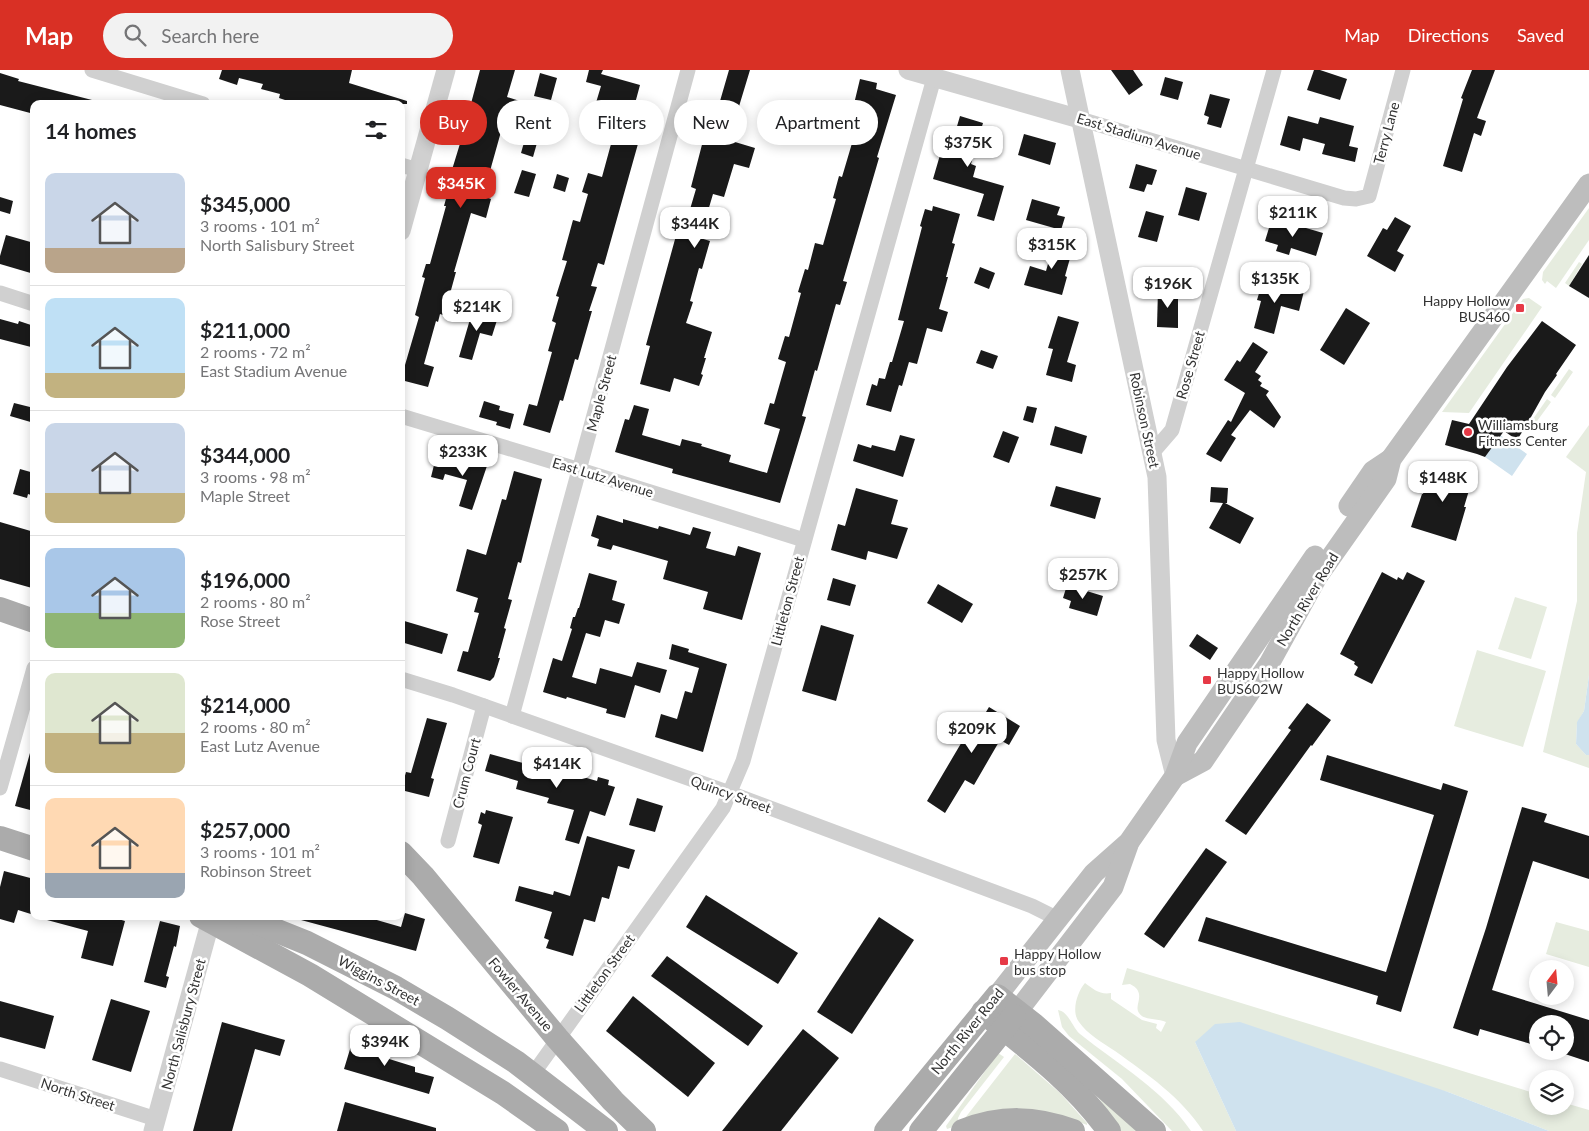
<!DOCTYPE html>
<meta charset="utf-8">
<style>
:root{--surface:#fff;--page:#f2f2f2;--text:#202124;--muted:#757577;--line:#e0e0e0;--accent:#d93025}
body{margin:0;font-family:Lato,sans-serif;background:var(--page);color:var(--text);height:100vh;display:flex;flex-direction:column;font-size:19px;white-space:nowrap}
*{box-sizing:border-box;margin:0}
p{font-size:16px;color:var(--muted)}
.icon{flex:none;width:28px;height:28px;fill:none;stroke:currentColor;stroke-width:2;stroke-linecap:round;stroke-linejoin:round}
.map{position:relative;flex:1;overflow:hidden}
.panel{position:absolute;left:30px;top:30px;width:375px;height:820px;display:flex;flex-direction:column;background:var(--surface);border-radius:10px;box-shadow:0 2px 12px #0003}
.panel>*{flex:none}
.top-card{position:absolute;left:420px;top:30px;width:475px;height:45px;display:flex;gap:10px}
.needle{width:32px;rotate:16deg}
.controls{position:absolute;left:1529px;top:890px;display:grid;gap:10px}
.controls a{display:grid;place-items:center;width:45px;height:45px;border-radius:50%;background:var(--surface);box-shadow:0 2px 12px #0003;font-size:25px}
.price{position:absolute;translate:-50% -42px;padding:0 11px;border-radius:10px;background:#fff;color:#222;font-size:16px;line-height:32px;filter:drop-shadow(0 1px 2px #0008)}
.price::after{content:'';position:absolute;left:50%;top:30px;width:15px;height:11px;margin-left:-8px;background:inherit;clip-path:polygon(0 0,100% 0,50% 100%)}
.price.selected{background:var(--accent);color:#fff}
ul{padding:0;list-style:none}
li{display:flex;align-items:center;gap:15px;height:125px;padding:0 15px}
li+li{border-top:1px solid var(--line)}
li span{display:grid;place-items:center;flex:none;width:140px;height:100px;border-radius:10px;color:#555}
li>.icon{margin-inline-start:auto}
span .icon{width:60px;height:60px;fill:#fffc;stroke-width:1}
li b{font-size:21px}
h2{display:flex;justify-content:space-between;align-items:center;height:60px;padding:0 15px;font-size:21px}
.tag{padding:0 18px;border-radius:22px;background:var(--surface);box-shadow:0 2px 12px #0003;font-size:18px;line-height:45px}
.tag.selected{background:var(--accent);color:#fff}
header{display:flex;align-items:center;gap:30px;box-sizing:border-box;height:70px;padding:0 25px;background:var(--accent);color:#fff}
header strong{font-size:24px}
nav{display:flex;gap:28px;margin-inline-start:auto;font-size:18px}
.search{width:350px;height:45px;background:var(--page);display:flex;align-items:center;gap:12px;box-sizing:border-box;padding:0 18px;border-radius:28px;color:var(--muted);font-size:19px}
.map>svg:first-child{display:block}
.green{fill:#e6ecdf}
.water{fill:#cfe2ee}
.building{fill:#1a1a1a}
.lines{fill:none;stroke-linecap:round;stroke-linejoin:round}
.minor{stroke:#d0d0d0;stroke-width:15}
.tertiary{stroke:#d0d0d0;stroke-width:19}
.secondary{stroke:#bdbdbd;stroke-width:21}
.primary{stroke:#ababab;stroke-width:24}
.poi-dot{fill:#e63946;stroke:#fff;stroke-width:2}
.labels{text-anchor:middle;dominant-baseline:central;stroke-width:5;stroke-linejoin:round;paint-order:stroke}
.street-label{font-size:14px;fill:#333;stroke:#fff}
.poi-label{font-size:14px;fill:#333;stroke:#fff;text-anchor:start}
</style>
<header>
<strong>Map</strong>
<div class="search"><svg class="icon" aria-label="search" viewBox="0 0 24 24"><circle cx="10" cy="10" r="6"/><path d="M15 15l6 6"/></svg>Search here</div>
<nav><a>Map</a><a>Directions</a><a>Saved</a></nav>
</header>
<div class="map">
<svg width="1589" height="1061" viewBox="0 0 1589 1061">
<rect width="100%" height="100%" fill="#fff"/>
<g class="green">
<polygon points="1589,138 1589,170 1556,218 1547,211 1545,214 1542,210 1543,202"/>
<polygon points="1579,192 1582,194 1569,216 1565,213"/>
<polygon points="1529,228 1542,237 1469,343 1442,342 1523,229"/>
<polygon points="1569,299 1573,302 1555,328 1551,325"/>
<polygon points="1547,329 1551,332 1532,358 1528,356"/>
<polygon points="1589,355 1589,605 1584,641 1577,653 1576,674 1586,685 1589,685 1589,698 1543,682 1577,531 1577,463 1586,402 1566,387"/>
<polygon points="1515,527 1547,537 1531,589 1498,579"/>
<polygon points="1477,580 1546,601 1523,677 1454,656"/>
<polygon points="1556,852 1589,861 1589,897 1546,884"/>
<path d="M 1127,898 L 1537,1024 L 1538,1036 L 1565,1036 L 1565,1033 L 1589,1040 L 1589,1061 L 1549,1061 L 1448,1022 L 1195,972 L 1236,1061 L 1203,1061 C 1181,1027 1147,1004 1115,981 C 1103,973 1087,964 1079,952 C 1071,942 1077,922 1085,913 C 1093,919 1100,925 1111,923 L 1111,929 L 1142,950 L 1157,954 L 1156,958 L 1161,962 L 1166,952 C 1158,948 1144,951 1139,943 C 1133,935 1148,923 1130,914 L 1122,915 Z"/>
<path d="M 1058,940 C 1069,942 1072,957 1080,964 C 1119,995 1163,1020 1191,1061 L 1172,1061 L 1122,1009 L 1069,966 L 1062,957 Z"/>
<polygon points="998,983 1004,987 961,1042 958,1048 959,1055 947,1059 946,1056"/>
<polygon points="1015,984 1060,1023 1087,1053 1087,1055 1072,1049 965,1048"/>
<polygon points="1101,1025 1141,1061 1119,1061 1100,1030 1099,1028"/>
</g>
<g class="water">
<polygon points="1500,365 1527,384 1512,406 1485,387"/>
<polygon points="1589,605 1589,685 1586,685 1576,674 1577,652 1584,641"/>
<polygon points="1240,952 1448,1022 1549,1061 1236,1061 1195,972 1215,954"/>
</g>
<g class="building">
<polygon points="222,0 352,0 349,13 407,31 407,34 297,34 279,28 280,24 261,19 263,14 239,8 237,15 219,9"/>
<polygon points="480,0 515,0 507,27 523,32 516,55 504,51 483,126 491,129 486,148 471,143 454,202 456,202 448,231 450,232 446,246 440,244 438,252 436,251 424,294 434,297 428,317 401,310 401,303 404,295 405,295 419,247 415,245 425,208 422,207 426,194 430,194 446,136 444,136 453,103 451,103 470,41 469,41"/>
<polygon points="589,0 603,0 601,4 640,15 630,52 643,56 604,195 598,193 591,216 597,217 589,241 592,241 578,290 575,289 563,331 560,330 550,363 523,355 529,334 537,336 552,282 548,281 556,253 552,251 559,227 556,226 567,191 562,190 573,150 580,152 588,124 582,122 588,103 602,107 617,52 592,46 601,16 586,12"/>
<polygon points="729,0 750,0 737,43 743,45 735,72 755,78 749,98 734,94 724,127 713,124 700,168 710,171 702,199 699,198 690,231 693,232 686,253 712,262 704,288 706,288 701,304 703,305 699,316 674,308 670,322 640,314 650,276 646,275 677,162 683,163 696,119 691,117 712,36 718,38"/>
<polygon points="1111,0 1133,0 1143,15 1129,25"/>
<polygon points="1314,0 1320,0 1347,9 1340,30 1307,20"/>
<polygon points="1472,0 1495,0 1477,48 1486,51 1481,66 1474,63 1462,102 1443,96 1463,29 1461,28"/>
<polygon points="0,3 19,9 18,11 92,30 92,34 34,34 34,44 0,35"/>
<polygon points="540,3 557,8 551,30 534,26"/>
<polygon points="1165,7 1183,12 1178,30 1160,25"/>
<polygon points="860,9 877,13 876,19 896,25 877,87 879,88 843,211 847,212 840,235 836,234 817,301 815,300 802,346 806,347 780,433 672,403 673,399 615,382 625,349 629,350 634,335 649,339 642,365 680,376 682,369 702,374 701,376 731,385 729,392 767,403 780,359 764,354 770,333 774,334 786,292 778,289 785,266 789,267 801,223 798,222 805,199 808,200 815,173 823,175 836,129 833,128 839,106 842,107 863,36 854,34"/>
<polygon points="1210,24 1230,29 1221,58 1207,54 1209,47 1204,45"/>
<polygon points="960,46 983,53 971,94 976,96 973,107 1004,116 994,151 977,146 984,124 933,109 940,85 948,87"/>
<polygon points="1288,46 1318,54 1320,47 1354,56 1349,76 1358,78 1355,92 1322,84 1325,74 1303,68 1300,81 1280,75"/>
<polygon points="1024,64 1056,73 1050,95 1018,85"/>
<polygon points="525,69 537,73 533,87 521,83"/>
<polygon points="1136,94 1157,100 1152,115 1147,114 1144,122 1129,118"/>
<polygon points="522,100 536,104 529,127 514,123"/>
<polygon points="557,104 569,108 565,122 553,118"/>
<polygon points="1186,117 1207,123 1199,151 1178,145"/>
<polygon points="0,127 13,131 10,144 0,141"/>
<polygon points="1032,129 1060,137 1057,145 1065,147 1061,160 1026,150"/>
<polygon points="933,136 960,144 952,173 955,174 946,207 948,207 939,239 948,242 942,262 927,258 917,294 909,292 902,316 899,315 891,342 866,335 872,314 877,316 879,308 885,309 890,292 892,292 904,251 898,250 922,157 920,156 925,139 932,141"/>
<polygon points="1146,141 1164,146 1157,172 1138,167"/>
<polygon points="1395,147 1411,156 1397,181 1404,185 1395,202 1367,186 1383,158 1387,160"/>
<polygon points="1272,148 1323,163 1316,186 1291,178 1289,185 1276,181 1278,175 1265,171"/>
<polygon points="6,165 34,173 34,204 0,194 0,186"/>
<polygon points="1055,169 1074,174 1065,206 1067,207 1062,225 1024,215 1030,196 1046,201"/>
<polygon points="1589,185 1589,228 1569,216"/>
<polygon points="980,197 995,203 989,219 974,213"/>
<polygon points="1263,210 1304,221 1299,241 1281,236 1274,264 1254,258 1261,231 1257,230"/>
<polygon points="1158,219 1178,220 1178,258 1157,257"/>
<polygon points="1346,238 1370,253 1344,295 1320,280"/>
<polygon points="473,239 498,247 492,266 480,263 472,290 459,287"/>
<polygon points="1058,246 1079,252 1067,292 1076,295 1072,312 1046,305 1053,279 1048,278"/>
<polygon points="0,249 18,254 19,251 34,256 34,267 31,277 0,269"/>
<polygon points="1542,251 1576,275 1556,304 1557,305 1545,322 1526,356 1517,370 1504,361 1485,387 1477,384 1445,375 1452,350 1469,354 1507,297"/>
<polygon points="1253,272 1268,282 1255,302 1261,306 1258,310 1262,313 1260,316 1269,321 1266,325 1281,347 1274,358 1250,340 1231,365 1236,368 1221,392 1206,384 1228,350 1231,352 1245,323 1224,310 1237,290 1240,292"/>
<polygon points="981,280 998,286 993,299 976,293"/>
<polygon points="484,331 500,336 499,340 514,344 510,359 496,355 497,352 479,347"/>
<polygon points="14,333 34,338 34,353 10,346"/>
<polygon points="1027,336 1037,338 1033,353 1023,350"/>
<polygon points="1055,356 1087,366 1082,384 1050,375"/>
<polygon points="1003,361 1019,367 1009,393 993,387"/>
<polygon points="900,365 915,369 903,407 853,391 858,374 871,378 872,375 895,381"/>
<polygon points="466,386 488,393 472,440 459,436 467,410 445,404 443,410 431,407 436,387 464,394"/>
<polygon points="1431,395 1473,407 1464,437 1466,437 1456,471 1411,457 1422,424 1423,424"/>
<polygon points="20,399 34,403 34,426 28,424 27,428 13,424"/>
<polygon points="514,401 542,409 521,493 518,492 508,529 512,530 504,558 506,559 498,588 500,588 494,607 490,611 457,601 463,581 468,582 479,543 474,542 478,528 456,521 467,479 486,485 502,429 506,430"/>
<polygon points="1056,416 1101,428 1095,449 1050,436"/>
<polygon points="1211,417 1228,418 1227,433 1225,433 1254,448 1240,474 1209,458 1223,433 1210,432"/>
<polygon points="856,418 898,430 891,454 908,458 897,489 868,481 866,490 831,480 838,454 845,456"/>
<polygon points="597,445 623,453 623,449 658,459 659,456 690,465 693,457 711,462 706,478 735,486 738,476 761,483 742,550 703,539 708,522 663,509 668,491 613,475 611,480 597,476 599,469 591,466"/>
<polygon points="0,452 34,462 34,511 32,518 0,509"/>
<polygon points="1382,502 1397,510 1398,507 1403,510 1407,502 1425,511 1372,614 1354,605 1358,597 1354,594 1355,592 1340,584"/>
<polygon points="589,503 617,511 612,530 625,534 619,554 605,550 600,567 586,563 572,607 596,614 600,598 632,607 637,592 667,600 660,623 635,615 625,648 606,643 607,639 567,627 566,629 543,622 553,588 562,591 572,559 570,558 573,547 575,547 578,538 579,538"/>
<polygon points="833,508 856,515 850,536 827,530"/>
<polygon points="938,514 973,534 962,553 927,533"/>
<polygon points="1067,515 1103,526 1097,546 1069,538 1071,531 1063,528"/>
<polygon points="401,550 448,564 442,584 401,572"/>
<polygon points="821,555 854,565 836,631 802,621"/>
<polygon points="1197,564 1218,578 1210,590 1189,576"/>
<polygon points="672,574 689,579 688,582 727,594 703,682 655,667 661,644 677,649 685,621 692,623 699,598 669,589"/>
<polygon points="1307,633 1331,650 1312,676 1311,675 1246,765 1225,751 1291,660 1288,658"/>
<polygon points="989,637 1020,656 1009,675 1000,670 974,715 965,710 945,743 927,731 963,670 960,667 964,661 958,657 966,644 980,652"/>
<polygon points="427,648 447,653 431,708 434,709 429,727 401,720 406,702 411,703"/>
<polygon points="30,683 34,684 34,741 15,736"/>
<polygon points="490,684 523,693 525,686 546,692 545,696 597,711 598,707 609,710 608,715 615,717 605,746 590,741 579,774 565,770 574,740 547,733 549,728 516,719 518,711 485,701"/>
<polygon points="1327,685 1441,720 1443,713 1468,721 1401,942 1376,934 1378,926 1198,871 1206,847 1386,902 1434,745 1320,710"/>
<polygon points="637,728 663,736 655,762 629,755"/>
<polygon points="1522,737 1547,744 1544,752 1589,766 1589,809 1533,791 1492,920 1589,950 1589,992 1565,984 1565,954 1538,954 1538,976 1480,959 1478,966 1453,958 1486,858"/>
<polygon points="486,740 513,747 499,794 473,787 482,755 478,753 481,742 485,744"/>
<polygon points="587,766 635,780 629,799 618,796 609,829 602,827 595,852 584,849 573,886 546,878 549,870 544,868 552,842 515,831 519,816 553,825 554,821 570,826"/>
<polygon points="1206,778 1227,792 1164,878 1144,864"/>
<polygon points="4,801 34,809 34,845 18,840 14,853 0,849 0,817"/>
<polygon points="706,825 798,883 778,914 686,857"/>
<polygon points="405,843 425,849 416,881 301,850 301,846 363,846 401,857"/>
<polygon points="47,846 108,846 125,851 113,896 81,888 88,861 47,850"/>
<polygon points="879,847 914,870 852,964 817,942"/>
<polygon points="160,851 180,856 176,877 174,876 166,906 169,907 166,918 144,912"/>
<polygon points="667,886 763,956 748,976 651,906"/>
<polygon points="633,926 715,993 688,1027 606,961"/>
<polygon points="111,929 150,941 131,1002 92,990"/>
<polygon points="0,931 54,946 45,979 0,967"/>
<polygon points="222,952 285,970 280,986 255,979 232,1061 193,1061"/>
<polygon points="803,959 839,988 781,1061 722,1061"/>
<polygon points="354,966 368,970 367,973 376,975 375,978 387,981 386,988 415,997 415,1002 434,1007 429,1024 344,999"/>
<polygon points="345,1032 436,1058 436,1061 337,1061"/>
</g>
<g class="lines">
<g class="minor">
<polyline points="92,0 203,34"/>
<polyline points="1080,49 1344,128 1356,129 1369,126 1403,0"/>
<polyline points="401,95 418,100"/>
<polyline points="0,223 34,234"/>
<polyline points="401,346 580,400 804,470"/>
<polyline points="1153,382 1172,360 1274,0"/>
<polyline points="401,609 453,625 730,723 1032,836 1058,849"/>
<polyline points="512,646 688,0"/>
<polyline points="0,718 34,598"/>
<polyline points="448,771 484,636"/>
<polyline points="0,999 156,1049"/>
<polyline points="533,1004 723,738 743,691 934,8"/>
</g>
<g class="tertiary">
<polyline points="908,0 1080,49"/>
<polyline points="1070,0 1157,407 1166,670 1175,706"/>
<polyline points="401,161 446,0"/>
<polyline points="153,1061 212,846"/>
</g>
<g class="secondary">
<polyline points="1349,436 1373,401 1391,389"/>
<polyline points="1175,706 1203,691 1269,594 1317,507 1386,409 1391,389 1589,114"/>
<polyline points="997,926 1094,803 1129,772 1175,706 1187,673 1315,486"/>
<polyline points="1017,942 1113,817 1128,775"/>
</g>
<g class="primary">
<polyline points="0,539 34,551"/>
<polyline points="0,768 34,779"/>
<polyline points="401,783 423,806 557,968 613,1031 644,1061"/>
<polyline points="201,846 310,905 503,1023 557,1061"/>
<polyline points="240,846 307,873 396,918 447,948 516,992 606,1061"/>
<path d="M 983,942 C 1028,978 1075,1013 1109,1061"/>
<polyline points="886,1061 997,926 1034,955 1154,1061"/>
<polyline points="921,1061 1014,946"/>
<path d="M 963,1061 C 1001,1046 1035,1047 1073,1061"/>
</g>
</g>
<g class="poi-dot">
<rect x="1515" y="233" width="10" height="10" rx="2.5"/>
<circle cx="1468" cy="362" r="5"/>
<rect x="1202" y="605" width="10" height="10" rx="2.5"/>
<rect x="999" y="886" width="10" height="10" rx="2.5"/>
</g>
<g class="labels">
<g class="street-label">
<text transform="translate(1386 63) rotate(-75)">Terry Lane</text>
<text transform="translate(1139 66) rotate(17)">East Stadium Avenue</text>
<text transform="translate(1190 295) rotate(-74)">Rose Street</text>
<text transform="translate(601 323) rotate(-75)">Maple Street</text>
<text transform="translate(1145 350) rotate(78)">Robinson Street</text>
<text transform="translate(603 407) rotate(17)">East Lutz Avenue</text>
<text transform="translate(1307 529) rotate(-59)">North River Road</text>
<text transform="translate(787 531) rotate(-75)">Littleton Street</text>
<text transform="translate(466 703) rotate(-75)">Crum Court</text>
<text transform="translate(731 724) rotate(20)">Quincy Street</text>
<text transform="translate(604 903) rotate(-54)">Littleton Street</text>
<text transform="translate(379 910) rotate(28)">Wiggins Street</text>
<text transform="translate(521 924) rotate(50)">Fowler Avenue</text>
<text transform="translate(183 954) rotate(-75)">North Salisbury Street</text>
<text transform="translate(967 961) rotate(-51)">North River Road</text>
<text transform="translate(78 1024) rotate(18)">North Street</text>
</g>
<g class="poi-label">
<text x="1510" y="230" text-anchor="end">Happy Hollow<tspan x="1510" dy="16">BUS460</tspan></text>
<text x="1478" y="354">Williamsburg<tspan x="1478" dy="16">Fitness Center</tspan></text>
<text x="1217" y="602">Happy Hollow<tspan x="1217" dy="16">BUS602W</tspan></text>
<text x="1014" y="883">Happy Hollow<tspan x="1014" dy="16">bus stop</tspan></text>
</g>
</g>
</svg>
<div class="controls">
<a><svg class="needle" viewBox="-14 -14 28 28"><path d="M0-13l5 13h-10z" fill="#e53935"/><path d="M0 13l5-13h-10z" fill="#757577"/></svg></a>
<a><svg class="icon" aria-label="locate" viewBox="0 0 24 24"><circle cx="12" cy="12" r="6"/><path d="M12 2v4M12 18v4M2 12h4M18 12h4"/></svg></a>
<a><svg class="icon" aria-label="layers" viewBox="0 0 24 24"><path d="M12 4l9 5-9 5-9-5zM3 14l9 5 9-5"/></svg></a>
</div>
<b class="price" style="left:968px;top:98px">$375K</b>
<b class="price selected" style="left:461px;top:139px">$345K</b>
<b class="price" style="left:1293px;top:168px">$211K</b>
<b class="price" style="left:695px;top:179px">$344K</b>
<b class="price" style="left:1052px;top:200px">$315K</b>
<b class="price" style="left:1275px;top:234px">$135K</b>
<b class="price" style="left:1168px;top:239px">$196K</b>
<b class="price" style="left:477px;top:262px">$214K</b>
<b class="price" style="left:463px;top:407px">$233K</b>
<b class="price" style="left:1443px;top:433px">$148K</b>
<b class="price" style="left:1083px;top:530px">$257K</b>
<b class="price" style="left:972px;top:684px">$209K</b>
<b class="price" style="left:557px;top:719px">$414K</b>
<b class="price" style="left:385px;top:997px">$394K</b>
<div class="top-card">
<a class="tag selected">Buy</a>
<a class="tag">Rent</a>
<a class="tag">Filters</a>
<a class="tag">New</a>
<a class="tag">Apartment</a>
</div>
<section class="panel">
<h2>14 homes<svg class="icon" aria-label="filters" viewBox="0 0 24 24"><path d="M4 7h16M4 17h16"/><circle cx="9" cy="7" r="2"/><circle cx="15" cy="17" r="2"/></svg></h2>
<ul>
<li><span style="background:linear-gradient(#c9d6e8 75%,#b9a48a 0)"><svg class="icon" aria-label="home" viewBox="0 0 24 24"><path d="M3 11l9-7 9 7M6 9v11h12V9"/></svg></span><div><b>$345,000</b><p>3 rooms · 101 m²</p><p>North Salisbury Street</p></div></li>
<li><span style="background:linear-gradient(#bfe0f5 75%,#c2b280 0)"><svg class="icon" aria-label="home" viewBox="0 0 24 24"><path d="M3 11l9-7 9 7M6 9v11h12V9"/></svg></span><div><b>$211,000</b><p>2 rooms · 72 m²</p><p>East Stadium Avenue</p></div></li>
<li><span style="background:linear-gradient(#c9d6e8 70%,#c2b280 0)"><svg class="icon" aria-label="home" viewBox="0 0 24 24"><path d="M3 11l9-7 9 7M6 9v11h12V9"/></svg></span><div><b>$344,000</b><p>3 rooms · 98 m²</p><p>Maple Street</p></div></li>
<li><span style="background:linear-gradient(#a9c7e8 65%,#8fb573 0)"><svg class="icon" aria-label="home" viewBox="0 0 24 24"><path d="M3 11l9-7 9 7M6 9v11h12V9"/></svg></span><div><b>$196,000</b><p>2 rooms · 80 m²</p><p>Rose Street</p></div></li>
<li><span style="background:linear-gradient(#dfe7d0 60%,#c2b280 0)"><svg class="icon" aria-label="home" viewBox="0 0 24 24"><path d="M3 11l9-7 9 7M6 9v11h12V9"/></svg></span><div><b>$214,000</b><p>2 rooms · 80 m²</p><p>East Lutz Avenue</p></div></li>
<li><span style="background:linear-gradient(#ffd9b3 75%,#9aa5b1 0)"><svg class="icon" aria-label="home" viewBox="0 0 24 24"><path d="M3 11l9-7 9 7M6 9v11h12V9"/></svg></span><div><b>$257,000</b><p>3 rooms · 101 m²</p><p>Robinson Street</p></div></li>
</ul>
</section>
</div>
